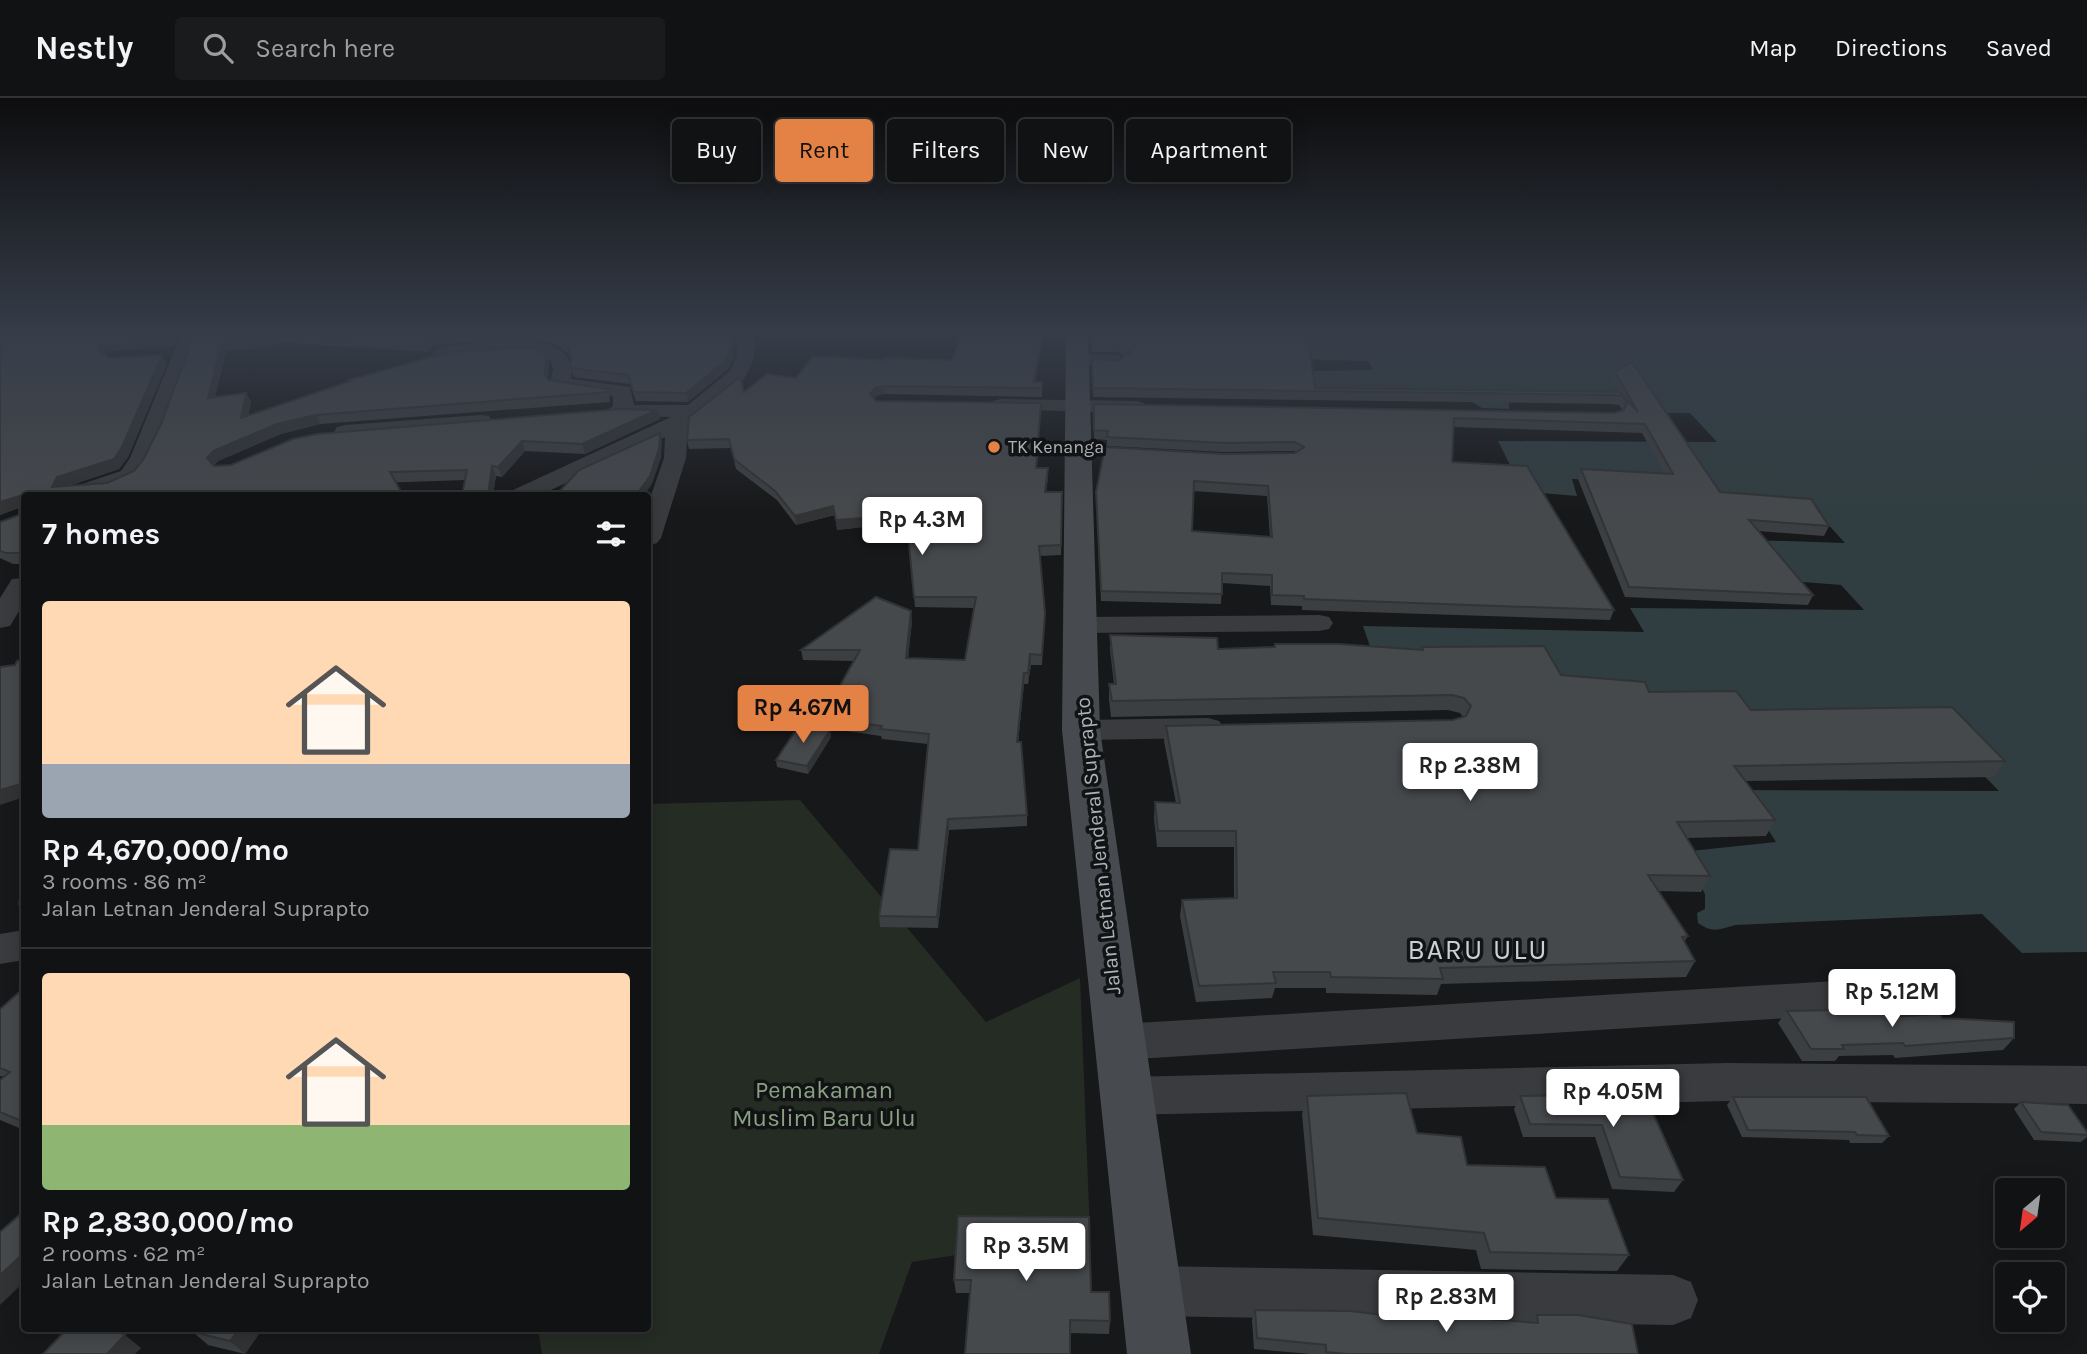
<!DOCTYPE html>
<meta charset="utf-8">
<style>
:root{--surface:#111213;--page:#1a1b1c;--text:#f1f3f6;--muted:#9c9ea0;--line:#303233;--accent:#e48245}
body{margin:0;font-family:Karla,sans-serif;background:var(--page);color:var(--text);height:100vh;display:flex;flex-direction:column;font-size:26px;white-space:nowrap}
*{box-sizing:border-box;margin:0}
p{font-size:23px;color:var(--muted)}
.icon{flex:none;width:38px;height:38px;fill:none;stroke:currentColor;stroke-width:2;stroke-linecap:round;stroke-linejoin:round}
.map{position:relative;flex:1;overflow:hidden}
.drawer{position:absolute;left:21px;top:394px;width:630px;height:840px;display:flex;flex-direction:column;background:var(--surface);border-radius:7px;box-shadow:0 4px 18px #0003,0 0 0 2px var(--line)}
.drawer>*{flex:none}
.banner{position:absolute;left:672px;top:21px;width:665px;height:63px;display:flex;gap:14px}
.needle{width:46px;rotate:209deg}
.buttons{position:absolute;left:1995px;top:1080px;display:grid;gap:14px}
.buttons a{display:grid;place-items:center;width:70px;height:70px;border-radius:7px;background:var(--surface);box-shadow:0 4px 18px #0003,0 0 0 2px var(--line);font-size:35px}
.price{position:absolute;translate:-50% -60px;padding:0 16px;border-radius:7px;background:#fff;color:#222;font-size:23px;line-height:46px;filter:drop-shadow(0 2px 4px #0008)}
.price::after{content:'';position:absolute;left:50%;top:42px;width:21px;height:16px;margin-left:-10px;background:inherit;clip-path:polygon(0 0,100% 0,50% 100%)}
.price.current{background:var(--accent);color:#111}
ul{padding:0;list-style:none}
li{display:grid;align-content:center;gap:14px;height:371px;padding:0 21px}
li+li{border-top:2px solid var(--line)}
li span{display:grid;place-items:center;height:217px;border-radius:7px;color:#555}
li>.icon{margin-inline-start:auto}
span .icon{width:126px;height:126px;fill:#fffc;stroke-width:1}
li b{font-size:30px}
h2{display:flex;justify-content:space-between;align-items:center;height:84px;padding:0 21px;font-size:30px}
.chip{padding:0 24px;border-radius:7px;background:var(--surface);box-shadow:0 4px 18px #0003,0 0 0 2px var(--line);font-size:24px;line-height:63px}
.chip.current{background:var(--accent);color:#111}
header{display:flex;align-items:center;gap:42px;box-sizing:border-box;height:98px;padding:0 35px;background:var(--surface);border-bottom:2px solid var(--line)}
header strong{font-size:33px}
nav{display:flex;gap:38px;margin-inline-start:auto;font-size:24px}
.search{width:490px;height:63px;background:var(--page);display:flex;align-items:center;gap:18px;box-sizing:border-box;padding:0 24px;border-radius:7px;color:var(--muted);font-size:26px}
.map>svg:first-child{display:block}
.green{fill:#252c24}
.water{fill:#313e41}
.lines{fill:none;stroke-linecap:round;stroke-linejoin:round}
.lane{fill:#393b3e;fill-rule:evenodd}
.street{fill:#393b3e;fill-rule:evenodd}
.secondary{fill:#474a4e;fill-rule:evenodd}
.wall{fill:#3c3f41;fill-rule:evenodd}
.shaded-wall{fill:#313335}
.building{fill:#46494c;stroke:#313335;stroke-width:2;fill-rule:evenodd}
.poi-dot{fill:#e48245;stroke:#121314;stroke-width:2.5}
.labels{text-anchor:middle;dominant-baseline:central;stroke-width:7;stroke-linejoin:round;paint-order:stroke}
.far-poi-label{font-size:18px;fill:#abb2b8;stroke:#121314;text-anchor:start}
.street-label{font-size:21px;fill:#abb2b8;stroke:#121314}
.near-park-label{font-size:24px;fill:#8aa183;stroke:#121314}
.near-quarter-label{font-size:28px;letter-spacing:2px;fill:#cbd0d4;stroke:#121314}
</style>
<header>
<strong>Nestly</strong>
<div class="search"><svg class="icon" aria-label="search" viewBox="0 0 24 24"><circle cx="10" cy="10" r="6"/><path d="M15 15l6 6"/></svg>Search here</div>
<nav><a>Map</a><a>Directions</a><a>Saved</a></nav>
</header>
<div class="map">
<svg width="2087" height="1256" viewBox="0 0 2087 1256">
<rect width="100%" height="100%" fill="#171819"/>
<polygon class="green" points="800,702 986,924 1080,880 1090,1136 912,1164 879,1256 542,1256 538,1230 648,1230 648,706"/>
<path class="water" d="M 1233,237 L 2087,237 L 2087,854 L 2022,855 L 1982,816 L 1735,827 C 1719,832 1712,835 1698,825 L 1697,815 L 1705,811 L 1705,796 L 1681,754 L 1776,744 L 1743,692 L 1999,693 L 1936,629 L 1745,629 L 1374,560 L 1363,528 L 1644,534 L 1630,510 L 1864,512 L 1841,487 L 1791,483 L 1753,442 L 1845,445 L 1814,411 L 1654,383 L 1572,381 L 1577,398 L 1541,395 L 1512,371 L 1498,343 L 1717,344 L 1690,315 L 1633,315 L 1618,301 L 1509,303 L 1509,311 L 1482,310 L 1470,303 L 1273,300 L 1258,280 L 1314,278 L 1314,273 L 1373,272 L 1368,263 L 1298,261 Z"/>
<g class="lines">
<polygon class="lane" points="1079,349 1125,352 1131,355 1125,358 1075,354 1075,350"/>
<g class="street">
<path d="M 181,237 L 200,237 C 188,269 160,361 138,381 C 123,396 80,397 60,397 L 64,392 L 121,373 L 130,360 Z"/>
<path d="M 736,237 L 754,237 C 760,285 721,302 688,327 L 686,360 L 661,440 L 657,445 L 648,448 L 648,406 L 664,360 L 665,339 L 540,397 L 509,397 L 513,392 L 671,319 L 609,318 L 606,313 L 613,308 L 613,298 L 553,290 L 550,286 L 553,271 L 551,263 L 534,255 L 441,261 L 431,255 L 441,249 C 473,247 581,225 571,281 L 630,289 L 634,307 L 688,307 L 730,273 L 737,257 Z"/>
<polygon points="1077,256 1118,257 1128,263 1118,269 1070,266 1067,262"/>
<polygon points="1000,301 1137,303 1144,305 1148,309 1144,313 1137,315 993,311 989,307 993,303"/>
<polygon points="481,317 489,318 492,323 489,328 345,341 337,339 334,334 337,329 345,327"/>
<polygon points="24,480 24,505 10,528 0,530 0,500 12,481"/>
<polygon points="1319,517 1329,519 1333,525 1329,531 1319,533 1080,535 1070,533 1066,527 1070,521 1080,519"/>
<polygon points="1208,620 1219,623 1224,630 1219,637 1208,640 1081,642 1070,639 1065,632 1070,625 1081,622"/>
<polygon points="24,832 24,862 0,866 0,836"/>
<polygon points="1901,879 1915,884 1921,896 1915,908 1901,913 1120,962 1105,957 1099,944 1105,931 1120,926"/>
<polygon points="1727,965 2087,968 2087,1006 1727,1003 1127,1017 1112,1012 1105,998 1112,984 1127,979"/>
<polygon points="1151,1168 1673,1177 1691,1184 1698,1202 1691,1220 1673,1227 1151,1218 1133,1211 1126,1193 1133,1175"/>
</g>
<polygon class="secondary" points="1066,237 1088,237 1100,632 1191,1256 1127,1256 1062,632"/>
</g>
<g class="wall">
<polygon points="0,237 178,237 174,248 108,253 105,257 110,260 167,266 128,359 119,371 69,388 107,385 134,373 143,362 161,326 194,237 732,237 729,238 734,258 728,271 688,304 636,303 630,286 574,279 571,270 571,261 568,255 557,247 544,243 455,245 433,248 429,254 278,244 275,248 226,253 215,299 246,295 251,304 248,317 350,284 349,282 546,256 549,265 548,282 608,291 610,304 320,326 281,336 218,363 214,368 231,367 660,321 585,356 525,353 502,379 496,378 493,397 462,397 465,382 24,397 24,466 13,466 0,460 0,424 19,417 19,410 0,417"/>
<polygon points="1044,237 1035,284 1042,284 1042,299 884,296 876,298 875,301 876,303 1041,305 1037,370 1048,380 1046,394 1062,394 1061,457 1040,458 1045,515 1042,567 1031,567 1028,586 1024,586 1018,644 1027,717 1027,728 949,732 938,830 880,829 879,818 918,752 928,646 882,641 881,638 824,630 822,620 854,563 803,562 801,552 912,523 908,560 965,562 974,510 915,509 908,436 865,439 863,429 837,432 835,417 796,427 777,402 736,371 731,350 689,351 687,342 744,294 796,280 883,262 952,262"/>
<path d="M 1092,237 L 1315,290 L 1619,294 L 1613,282 L 1615,274 L 1720,394 L 1829,428 L 1824,438 L 1758,433 L 1813,497 L 1808,507 L 1625,499 L 1578,381 L 1581,371 L 1664,375 L 1642,335 L 1454,329 L 1452,364 L 1614,512 L 1610,522 L 1302,512 L 1302,508 L 1271,507 L 1270,488 L 1222,485 L 1221,506 L 1101,503 L 1096,394 L 1225,356 L 1296,355 L 1294,353 L 1224,354 L 1107,348 L 1107,342 L 1094,341 L 1094,306 L 1614,315 L 1623,313 L 1619,307 L 1611,306 L 1093,299 L 1092,270 L 1118,263 L 1124,258 L 1118,254 L 1091,254 ZM 1193,393 L 1267,398 L 1270,439 L 1192,433 Z"/>
<polygon points="1110,537 1218,551 1274,549 1275,546 1421,552 1422,549 1561,577 1751,612 2005,663 1994,679 1746,683 1775,722 1766,738 1687,740 1710,778 1701,794 1658,793 1688,838 1684,844 1695,863 1686,879 1441,886 1437,897 1326,895 1326,890 1275,890 1272,900 1196,904 1180,818 1182,802 1234,800 1234,749 1157,749 1154,720 1155,704 1176,705 1164,643 1166,628 1453,622 1463,619 1460,615 1448,612 1111,619 1109,601 1109,586 1114,586 1110,552"/>
<polygon points="830,632 831,639 808,676 777,669 776,662"/>
<polygon points="24,890 24,1032 0,1022 0,982 4,979 0,978 0,911"/>
<polygon points="1787,913 1889,919 1943,920 2014,940 2003,952 1895,960 1893,957 1839,958 1835,963 1802,963 1778,925"/>
<polygon points="1644,995 1683,1082 1674,1094 1612,1091 1595,1039 1523,1039 1514,1011 1520,998"/>
<polygon points="1307,998 1417,1035 1467,1067 1556,1100 1629,1157 1617,1173 1481,1171 1476,1152 1313,1137 1302,1016"/>
<polygon points="1733,999 1889,1038 1882,1045 1850,1045 1849,1042 1742,1039 1727,1007"/>
<polygon points="2021,1004 2087,1034 2087,1039 2081,1044 2034,1042 2014,1011"/>
<polygon points="958,1118 1091,1194 1110,1223 1109,1236 1070,1235 970,1195 956,1195 954,1182"/>
<polygon points="1255,1212 1532,1225 1537,1217 1638,1256 1311,1256 1254,1251 1252,1222"/>
<polygon points="263,1230 245,1256 208,1247 193,1234"/>
</g>
<g class="shaded-wall">
<polygon points="171,237 178,237 174,248 108,253 103,258 99,253 98,250 103,245"/>
<polygon points="273,237 275,237 278,244 275,248 226,253 212,310 208,300 222,244"/>
<polygon points="444,237 452,237 455,245 433,248 429,254 426,245 430,240"/>
<polygon points="1043,237 1044,237 1033,292 1033,284"/>
<polygon points="732,249 734,258 728,271 688,304 686,295"/>
<polygon points="546,256 549,265 547,285 545,276"/>
<polygon points="162,257 167,266 128,359 119,371 63,390 52,389 57,379"/>
<polygon points="883,288 884,296 876,298 871,305 870,296 875,290"/>
<polygon points="246,295 251,304 246,329 241,320"/>
<polygon points="657,312 660,321 585,356 582,346"/>
<polygon points="316,317 320,326 281,336 218,363 212,370 207,360 213,353 277,326"/>
<polygon points="660,335 662,343 661,360 652,386 644,397 637,397"/>
<polygon points="522,343 525,353 502,379 498,369"/>
<polygon points="492,368 496,378 493,397 488,397"/>
<polygon points="19,398 24,408 0,417 0,404"/>
<polygon points="833,408 835,417 796,427 795,418"/>
<polygon points="863,420 864,429 837,432 836,422"/>
<polygon points="911,513 912,523 907,571 906,560"/>
<polygon points="1030,556 1031,567 1028,586 1028,575"/>
<polygon points="1024,575 1024,586 1017,655 1017,644"/>
<polygon points="830,632 831,639 808,676 807,668"/>
<polygon points="24,685 24,699 0,707 0,692"/>
<polygon points="948,721 949,732 938,830 937,819"/>
<polygon points="24,1155 24,1184 0,1207 0,1177"/>
<polygon points="240,1230 263,1230 245,1256 230,1243"/>
<polygon points="125,1237 141,1250 135,1256 107,1256"/>
</g>
<g class="building">
<polygon points="0,237 171,237 170,240 103,245 98,250 99,253 110,260 162,257 122,349 114,361 57,379 52,389 107,385 134,373 143,362 161,326 194,237 273,237 272,239 222,244 208,300 246,295 241,320 351,283 349,282 449,254 531,249 546,256 545,276 548,282 608,291 608,294 316,317 277,326 213,353 207,360 214,368 231,367 293,341 317,336 622,311 657,312 582,346 522,343 498,369 492,368 488,397 462,397 467,372 390,374 403,397 24,397 24,455 6,455 0,453 0,424 19,417 19,398 0,404"/>
<polygon points="307,237 444,237 430,240 426,245"/>
<polygon points="553,237 729,237 732,249 726,262 686,295 634,294 628,277 571,270 571,257 566,246"/>
<polygon points="961,237 1043,237 1033,284 1042,284 1042,290 883,288 875,290 870,296 876,303 1041,305 1036,370 1048,370 1045,394 1062,394 1061,447 1039,448 1045,515 1042,557 1030,556 1028,575 1024,575 1017,644 1021,644 1027,717 948,721 937,819 879,818 890,751 918,752 929,636 880,631 882,628 822,620 860,552 801,552 876,499 911,513 906,560 965,562 976,499 914,499 907,426 863,430 863,420 836,422 833,408 795,418 775,393 734,361 729,341 687,342 689,319 740,279 744,294 767,276 796,280 813,258 883,262 884,260 952,262"/>
<path d="M 1092,237 L 1303,237 L 1309,249 L 1315,290 L 1620,294 L 1638,314 L 1615,274 L 1632,264 L 1720,394 L 1811,401 L 1829,428 L 1749,422 L 1813,497 L 1629,489 L 1581,371 L 1673,376 L 1645,326 L 1454,320 L 1452,364 L 1527,368 L 1614,512 L 1304,501 L 1304,498 L 1272,497 L 1272,477 L 1222,475 L 1222,496 L 1101,493 L 1096,394 L 1105,349 L 1225,356 L 1295,355 L 1304,349 L 1295,344 L 1225,345 L 1107,339 L 1108,333 L 1094,332 L 1094,306 L 1614,315 L 1624,312 L 1627,305 L 1622,298 L 1614,297 L 1093,290 L 1092,261 L 1118,263 L 1131,254 L 1118,246 L 1091,245 ZM 1194,383 L 1268,388 L 1272,439 L 1192,433 Z"/>
<polygon points="660,335 659,351 650,378 637,396 643,396 642,397 556,397 579,372"/>
<polygon points="1110,537 1217,540 1218,551 1275,549 1275,546 1338,546 1423,552 1422,549 1544,548 1561,577 1645,584 1649,594 1736,593 1751,612 1952,609 2005,663 1734,668 1775,722 1677,724 1710,778 1648,777 1688,838 1682,839 1695,863 1440,870 1443,881 1331,879 1330,874 1273,874 1276,885 1199,888 1182,802 1237,800 1236,733 1158,733 1155,704 1180,705 1166,628 1453,622 1466,618 1471,608 1464,600 1452,597 1112,603 1109,586 1116,586"/>
<polygon points="24,562 24,685 0,692 0,569 15,567 17,563"/>
<polygon points="800,626 830,632 807,668 776,662"/>
<polygon points="24,786 24,807 19,806 23,787"/>
<polygon points="24,890 24,1024 0,1014 0,982 10,974 0,970 0,911"/>
<polygon points="1883,911 1889,919 1939,916 1943,920 2014,924 2014,940 1905,948 1903,945 1842,947 1844,951 1811,951 1787,913"/>
<polygon points="1406,995 1417,1035 1461,1039 1467,1067 1545,1069 1556,1100 1608,1101 1629,1157 1490,1154 1484,1135 1318,1120 1307,998"/>
<polygon points="1644,995 1683,1082 1620,1079 1602,1027 1530,1026 1520,998"/>
<polygon points="1733,999 1866,999 1889,1038 1857,1037 1855,1034 1748,1032"/>
<polygon points="2021,1004 2068,1007 2087,1034 2087,1037 2041,1034"/>
<polygon points="24,1113 24,1155 0,1177 0,1134"/>
<polygon points="958,1118 1089,1119 1091,1194 1109,1194 1110,1223 1070,1222 1070,1256 965,1256 971,1182 954,1182"/>
<polygon points="1255,1212 1350,1213 1392,1218 1394,1214 1538,1225 1537,1217 1578,1217 1632,1226 1638,1256 1347,1256 1326,1254 1326,1247 1257,1240"/>
<polygon points="68,1230 111,1230 125,1237 107,1256 43,1256"/>
<polygon points="195,1230 240,1230 230,1243 193,1234"/>
</g>
<linearGradient id="sky" x2="0" y2="1"><stop stop-color="#0d0d0e"/><stop offset="0.57" stop-color="#363d49"/><stop offset="1" stop-color="#363d49" stop-opacity="0"/></linearGradient>
<rect width="2087" height="413" fill="url(#sky)"/>
<circle class="poi-dot" cx="994" cy="349" r="7"/>
<g class="labels">
<g class="far-poi-label">
<text x="1008" y="349">TK Kenanga</text>
</g>
<g class="street-label">
<text transform="translate(1098 748) rotate(-96)">Jalan Letnan Jenderal Suprapto</text>
</g>
<g class="near-park-label">
<text x="824" y="992">Pemakaman<tspan x="824" dy="28">Muslim Baru Ulu</tspan></text>
</g>
<g class="near-quarter-label">
<text x="1478" y="851">BARU ULU</text>
</g>
</g>
</svg>
<div class="buttons">
<a><svg class="needle" viewBox="-14 -14 28 28"><path d="M0-13l5 13h-10z" fill="#e53935"/><path d="M0 13l5-13h-10z" fill="#9c9ea0"/></svg></a>
<a><svg class="icon" aria-label="locate" viewBox="0 0 24 24"><circle cx="12" cy="12" r="6"/><path d="M12 2v4M12 18v4M2 12h4M18 12h4"/></svg></a>
</div>
<b class="price" style="left:922px;top:459px">Rp 4.3M</b>
<b class="price current" style="left:803px;top:647px">Rp 4.67M</b>
<b class="price" style="left:1470px;top:705px">Rp 2.38M</b>
<b class="price" style="left:1892px;top:931px">Rp 5.12M</b>
<b class="price" style="left:1613px;top:1031px">Rp 4.05M</b>
<b class="price" style="left:1026px;top:1185px">Rp 3.5M</b>
<b class="price" style="left:1446px;top:1236px">Rp 2.83M</b>
<div class="banner">
<a class="chip">Buy</a>
<a class="chip current">Rent</a>
<a class="chip">Filters</a>
<a class="chip">New</a>
<a class="chip">Apartment</a>
</div>
<section class="drawer">
<h2>7 homes<svg class="icon" aria-label="filters" viewBox="0 0 24 24"><path d="M4 7h16M4 17h16"/><circle cx="9" cy="7" r="2"/><circle cx="15" cy="17" r="2"/></svg></h2>
<ul>
<li><span style="background:linear-gradient(#ffd9b3 75%,#9aa5b1 0)"><svg class="icon" aria-label="home" viewBox="0 0 24 24"><path d="M3 11l9-7 9 7M6 9v11h12V9"/></svg></span><div><b>Rp 4,670,000/mo</b><p>3 rooms · 86 m²</p><p>Jalan Letnan Jenderal Suprapto</p></div></li>
<li><span style="background:linear-gradient(#ffd9b3 70%,#8fb573 0)"><svg class="icon" aria-label="home" viewBox="0 0 24 24"><path d="M3 11l9-7 9 7M6 9v11h12V9"/></svg></span><div><b>Rp 2,830,000/mo</b><p>2 rooms · 62 m²</p><p>Jalan Letnan Jenderal Suprapto</p></div></li>
</ul>
</section>
</div>
